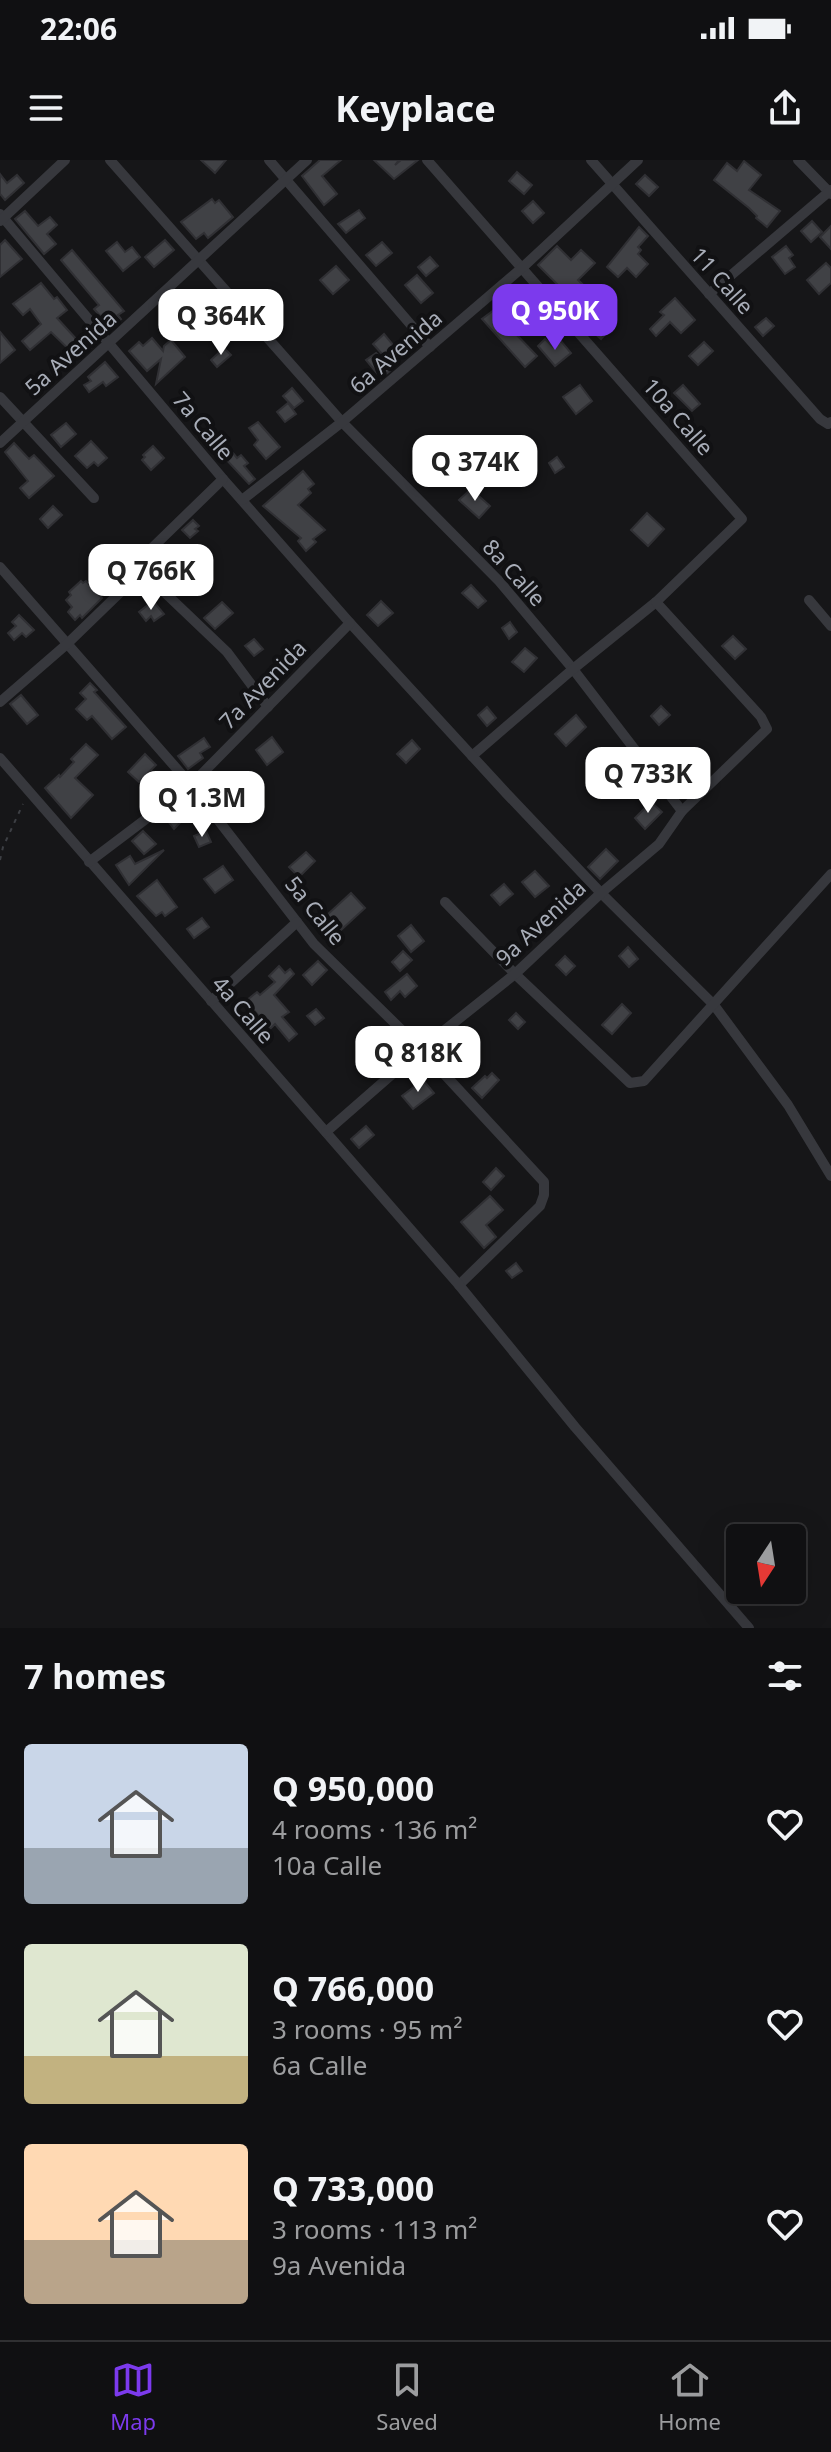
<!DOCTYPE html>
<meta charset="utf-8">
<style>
:root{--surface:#101012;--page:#19191b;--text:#f1f3f6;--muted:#9c9d9f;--line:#303032;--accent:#7c3aed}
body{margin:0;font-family:"Noto Sans",sans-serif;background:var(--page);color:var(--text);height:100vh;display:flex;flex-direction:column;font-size:30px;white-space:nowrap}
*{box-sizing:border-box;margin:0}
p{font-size:26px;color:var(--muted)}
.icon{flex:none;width:44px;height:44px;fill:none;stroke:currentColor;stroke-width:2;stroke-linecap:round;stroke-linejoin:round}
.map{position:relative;height:1468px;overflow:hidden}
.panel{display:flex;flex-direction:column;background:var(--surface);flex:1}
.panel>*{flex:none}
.needle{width:52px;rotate:192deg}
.tools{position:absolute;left:726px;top:1364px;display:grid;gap:16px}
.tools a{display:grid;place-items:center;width:80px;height:80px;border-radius:8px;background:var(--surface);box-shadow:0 8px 32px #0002,0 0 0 2px var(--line);font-size:40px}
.price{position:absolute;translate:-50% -68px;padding:0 18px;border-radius:16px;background:#fff;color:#222;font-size:26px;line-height:52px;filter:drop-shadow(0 2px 4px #0008)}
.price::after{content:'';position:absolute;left:50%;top:48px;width:24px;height:18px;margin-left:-12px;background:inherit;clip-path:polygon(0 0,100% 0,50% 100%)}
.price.on{background:var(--accent);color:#fff}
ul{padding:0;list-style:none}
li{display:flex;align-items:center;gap:24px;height:200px;padding:0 24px}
li span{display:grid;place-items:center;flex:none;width:224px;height:160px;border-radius:8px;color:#555}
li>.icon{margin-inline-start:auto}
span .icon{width:96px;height:96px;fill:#fffc;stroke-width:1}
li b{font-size:34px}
h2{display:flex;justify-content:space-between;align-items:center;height:96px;padding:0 24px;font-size:34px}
.status{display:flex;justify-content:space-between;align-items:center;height:56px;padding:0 40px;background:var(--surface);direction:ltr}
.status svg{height:22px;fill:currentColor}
header{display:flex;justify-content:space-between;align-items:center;height:104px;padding:0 24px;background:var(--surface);font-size:36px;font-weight:700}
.tab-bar{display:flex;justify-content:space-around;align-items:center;height:112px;border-top:2px solid var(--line);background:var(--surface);font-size:22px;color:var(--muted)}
.tab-bar a{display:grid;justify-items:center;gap:4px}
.tab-bar .on{color:var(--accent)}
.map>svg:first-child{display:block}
.building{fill:#404145;stroke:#303034;stroke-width:2}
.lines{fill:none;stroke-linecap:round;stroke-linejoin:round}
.path{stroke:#3d3f44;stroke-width:2;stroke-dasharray:4 6;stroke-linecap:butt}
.minor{stroke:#37383d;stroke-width:10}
.labels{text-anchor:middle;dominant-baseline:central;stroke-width:8;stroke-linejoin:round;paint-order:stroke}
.street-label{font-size:22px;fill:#a8adb8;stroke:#111113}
</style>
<div class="status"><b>22:06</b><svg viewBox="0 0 49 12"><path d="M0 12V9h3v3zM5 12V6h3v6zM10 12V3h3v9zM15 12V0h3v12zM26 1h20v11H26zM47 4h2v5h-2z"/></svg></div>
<header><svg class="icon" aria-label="menu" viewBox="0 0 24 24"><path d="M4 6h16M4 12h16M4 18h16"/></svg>Keyplace<svg class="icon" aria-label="share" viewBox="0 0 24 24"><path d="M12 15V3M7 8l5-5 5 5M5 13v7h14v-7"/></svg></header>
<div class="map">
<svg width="831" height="1468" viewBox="0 0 831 1468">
<rect width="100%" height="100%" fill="#161618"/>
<g class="building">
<polygon points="201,0 226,0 215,13"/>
<polygon points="320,0 341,0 322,16 337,34 324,45 302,16"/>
<polygon points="374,0 399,0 395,5 401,0 418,0 394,19"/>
<polygon points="744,1 761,15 749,30 780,51 767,67 756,58 757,56 749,48 714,20 727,3 737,11"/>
<polygon points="517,12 532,25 524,34 509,21"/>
<polygon points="0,14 7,23 17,15 24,23 5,40 0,34"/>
<polygon points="645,15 658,27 649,36 636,24"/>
<polygon points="212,39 215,43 219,40 233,57 208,78 204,73 196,79 181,62"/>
<polygon points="533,41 544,53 533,63 522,51"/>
<polygon points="359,50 365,58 346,73 338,64"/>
<polygon points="25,51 38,66 50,57 57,65 47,74 56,84 44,94 15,59"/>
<polygon points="812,61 822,72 811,82 801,71"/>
<polygon points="831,66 831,89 820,77"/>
<polygon points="639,67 648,76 638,87 641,90 638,94 648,104 636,117 627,108 618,117 607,107"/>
<polygon points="5,80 22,99 0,117 0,85"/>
<polygon points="165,80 174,90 154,107 145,97"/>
<polygon points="117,82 125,92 132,87 140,97 123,111 106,91"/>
<polygon points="382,82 392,93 376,106 366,95"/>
<polygon points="557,86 571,100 581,90 595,103 578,120 596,137 600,133 610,142 597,156 576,136 573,140 538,105"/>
<polygon points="786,86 793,95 789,98 795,107 785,114 772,97"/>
<polygon points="72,90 124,151 118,155 121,159 111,168 94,149 99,145 61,100"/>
<polygon points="430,97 438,106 426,116 418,107"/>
<polygon points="826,103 831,108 831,123 819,134 807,120"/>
<polygon points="336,106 349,120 333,134 320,120"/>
<polygon points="417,115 433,133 421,143 405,125"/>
<polygon points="41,123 54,139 57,137 67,150 57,158 78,181 83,176 93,186 79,199 51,172 30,190 22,181 41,164 30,149 23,155 13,144"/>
<polygon points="522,125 539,142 511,169 537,196 525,207 482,159 502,144 506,148 519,135 515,131"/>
<polygon points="675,138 695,160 681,173 670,162 656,176 650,169 664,155 660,152"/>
<polygon points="605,155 614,164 601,179 591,170"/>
<polygon points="766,158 774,166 763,176 755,167"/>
<polygon points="0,172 15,190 0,203"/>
<polygon points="384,174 394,186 383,195 373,184"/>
<polygon points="152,178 163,191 164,186 171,180 185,197 156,224 161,199 147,211 129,191 139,182 143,186"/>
<polygon points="545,179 553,187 561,181 571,193 555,206 538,186"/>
<polygon points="704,182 713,191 698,205 689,196"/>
<polygon points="224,188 231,195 217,207 211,200"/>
<polygon points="376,193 391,210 381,218 366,200"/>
<polygon points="105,202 118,217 106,226 103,222 89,232 84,225 91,221 88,217"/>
<polygon points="580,225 592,241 576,254 563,237"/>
<polygon points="683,225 700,244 692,251 674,233"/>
<polygon points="292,228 303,241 294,248 283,236"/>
<polygon points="288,243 296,254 285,262 277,252"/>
<polygon points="258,262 280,287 266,299 254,285 258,280 249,268"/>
<polygon points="66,263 76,274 61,287 51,275"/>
<polygon points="215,271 237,298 241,295 248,303 244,306 255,319 249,324 207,279"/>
<polygon points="91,281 107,298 98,306 94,302 87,308 75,296"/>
<polygon points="14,283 29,299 34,295 54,316 29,338 20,328 28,321 5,292"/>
<polygon points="153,286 164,298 151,310 142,300 145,297 143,295"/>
<polygon points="557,297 564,307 555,313 549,303"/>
<polygon points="303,311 314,324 308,329 311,333 298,345 325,370 313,379 316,382 306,391 298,381 301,378 263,346"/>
<polygon points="471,329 490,346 479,358 459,340"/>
<polygon points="53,346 62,355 48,368 40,359"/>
<polygon points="647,353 664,369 648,386 631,370"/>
<polygon points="193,360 199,366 195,369 198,371 190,378 182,370"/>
<polygon points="81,421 83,423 86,421 102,438 82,458 80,455 75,460 68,452 72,447 66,440 71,435 69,432"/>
<polygon points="471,425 486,441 478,448 462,433"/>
<polygon points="153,441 164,454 154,461 151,456 146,461 139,452"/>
<polygon points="381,441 393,453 378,466 367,455"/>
<polygon points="222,442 233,453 215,469 204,458"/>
<polygon points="19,455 34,470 26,477 22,473 14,480 8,473 16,466 12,462"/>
<polygon points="510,462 517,472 509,479 502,468"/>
<polygon points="733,476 746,489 735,499 722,486"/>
<polygon points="254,479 263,489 254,496 245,486"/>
<polygon points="525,488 537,498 524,512 512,502"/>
<polygon points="90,523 97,530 94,532 126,567 112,579 92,556 87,560 76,549 86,539 80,533"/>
<polygon points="21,535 38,555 27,564 10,544"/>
<polygon points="661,546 670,555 659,565 651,556"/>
<polygon points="487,547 496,558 487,566 478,555"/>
<polygon points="576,555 586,567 566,586 555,574"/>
<polygon points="272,577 283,592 267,605 256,590"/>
<polygon points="204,578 210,587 200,593 203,598 188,609 178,596"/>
<polygon points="412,580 420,589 406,603 397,594"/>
<polygon points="86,584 98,595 75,618 93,635 71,658 45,628 59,615 60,617 74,602 71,599"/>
<polygon points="145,594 156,605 139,622 128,612"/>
<polygon points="651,642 662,652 645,669 635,658"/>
<polygon points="185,644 192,650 174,669 167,660"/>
<polygon points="143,671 156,684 144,694 132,681"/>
<polygon points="206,671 211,682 199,687 194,676"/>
<polygon points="606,689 618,701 600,719 588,707"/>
<polygon points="164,690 129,725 116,705 130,696 135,704"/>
<polygon points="306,692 315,701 299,717 289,707"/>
<polygon points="223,706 233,720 215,733 204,719"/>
<polygon points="535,711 549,726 535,737 522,722"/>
<polygon points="157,720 177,747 165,756 162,752 156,756 137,736"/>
<polygon points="504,724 513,734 500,745 491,735"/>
<polygon points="351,733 365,748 341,770 327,755"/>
<polygon points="202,758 209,767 194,778 187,769"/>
<polygon points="411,765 424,781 411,792 398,776"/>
<polygon points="628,787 638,799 629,807 619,796"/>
<polygon points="403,791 412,800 400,811 392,802"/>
<polygon points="565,796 575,806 566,815 556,805"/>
<polygon points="318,801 327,810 312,825 303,815"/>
<polygon points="279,806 285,813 290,809 294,814 274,835 289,852 282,857 297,874 289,881 275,864 270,869 246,841 257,832 260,835 275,822 269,816"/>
<polygon points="407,814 417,826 405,837 400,831 391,840 385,832"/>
<polygon points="622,844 631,853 612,874 602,865"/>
<polygon points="316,849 324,858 315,865 307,856"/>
<polygon points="516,853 525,862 518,869 509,860"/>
<polygon points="464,879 474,891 465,898 471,906 459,916 452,908 456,905 446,891"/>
<polygon points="492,913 499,920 482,938 472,928 485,916 487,918"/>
<polygon points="423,920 434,933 413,949 402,936"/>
<polygon points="366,966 374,975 359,988 351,979"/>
<polygon points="496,1008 504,1016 491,1030 483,1022"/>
<polygon points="490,1036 503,1050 486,1065 496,1077 484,1088 461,1062"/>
<polygon points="516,1103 522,1111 512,1118 506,1111"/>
</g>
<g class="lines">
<polyline class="path" points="0,700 3,687 23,644"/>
<g class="minor">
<polyline points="110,0 342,262 499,421 573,509 682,651"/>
<polyline points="269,0 430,187"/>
<polyline points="427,0 742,359 656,442 573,509 472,596"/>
<polyline points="591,0 820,259 828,264 831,262"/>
<polyline points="798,0 831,34"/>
<polyline points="0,54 223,319 350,463 507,634 601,733 714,845 788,945 831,1016"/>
<polyline points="0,61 65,0"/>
<polyline points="709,134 831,30"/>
<polyline points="0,237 94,338"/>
<polyline points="0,283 307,0"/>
<polyline points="242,340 342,262 523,107 638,0"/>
<polyline points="0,407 191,625 314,784 421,889 544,1022 544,1035 540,1046 459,1125"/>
<polyline points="140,409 227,492 268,547"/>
<polyline points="809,440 831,466"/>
<polyline points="0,542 67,484 134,419 152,388 223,319"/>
<polyline points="0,598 459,1125 575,1267 749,1468"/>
<polyline points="89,702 191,625 350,463"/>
<polyline points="445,742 515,814 630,923 644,921 831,714"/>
<polyline points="211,841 297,762"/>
<polyline points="326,972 421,889 515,814 601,733 659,684 682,651 767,569 761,557 656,442"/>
</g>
</g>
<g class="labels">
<g class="street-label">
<text transform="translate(723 120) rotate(48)">11 Calle</text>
<text transform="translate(395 191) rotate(-41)">6a Avenida</text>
<text transform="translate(70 192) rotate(-42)">5a Avenida</text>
<text transform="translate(679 256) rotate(49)">10a Calle</text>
<text transform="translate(204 265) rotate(50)">7a Calle</text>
<text transform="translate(515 412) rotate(48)">8a Calle</text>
<text transform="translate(262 524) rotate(-46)">7a Avenida</text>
<text transform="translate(316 750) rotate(51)">5a Calle</text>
<text transform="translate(540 762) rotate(-43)">9a Avenida</text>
<text transform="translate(244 849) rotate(49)">4a Calle</text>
</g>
</g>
</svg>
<div class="tools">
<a><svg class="needle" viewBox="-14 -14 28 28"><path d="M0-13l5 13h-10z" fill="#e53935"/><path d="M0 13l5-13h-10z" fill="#9c9d9f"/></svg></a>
</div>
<b class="price on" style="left:555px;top:192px">Q 950K</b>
<b class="price" style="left:221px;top:197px">Q 364K</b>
<b class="price" style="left:475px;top:343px">Q 374K</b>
<b class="price" style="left:151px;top:452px">Q 766K</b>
<b class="price" style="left:648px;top:655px">Q 733K</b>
<b class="price" style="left:202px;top:679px">Q 1.3M</b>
<b class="price" style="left:418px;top:934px">Q 818K</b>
</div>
<section class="panel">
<h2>7 homes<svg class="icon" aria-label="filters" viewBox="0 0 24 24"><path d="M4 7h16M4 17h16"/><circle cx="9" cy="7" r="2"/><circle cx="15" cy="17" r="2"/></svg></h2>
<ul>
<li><span style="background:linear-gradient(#c9d6e8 65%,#9aa5b1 0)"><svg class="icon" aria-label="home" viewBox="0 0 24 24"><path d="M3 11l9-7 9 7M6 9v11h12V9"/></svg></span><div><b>Q 950,000</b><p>4 rooms · 136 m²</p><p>10a Calle</p></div><svg class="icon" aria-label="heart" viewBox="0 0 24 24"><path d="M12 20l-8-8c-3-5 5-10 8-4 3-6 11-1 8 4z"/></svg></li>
<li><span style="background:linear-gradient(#dfe7d0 70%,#c2b280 0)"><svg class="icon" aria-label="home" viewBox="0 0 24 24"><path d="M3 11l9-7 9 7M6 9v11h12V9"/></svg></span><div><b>Q 766,000</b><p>3 rooms · 95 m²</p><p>6a Calle</p></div><svg class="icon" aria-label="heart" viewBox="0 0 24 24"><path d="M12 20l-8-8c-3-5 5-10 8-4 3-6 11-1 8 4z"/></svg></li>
<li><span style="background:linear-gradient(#ffd9b3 60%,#b9a48a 0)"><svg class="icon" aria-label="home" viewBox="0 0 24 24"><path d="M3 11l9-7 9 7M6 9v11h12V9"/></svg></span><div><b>Q 733,000</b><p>3 rooms · 113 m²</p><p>9a Avenida</p></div><svg class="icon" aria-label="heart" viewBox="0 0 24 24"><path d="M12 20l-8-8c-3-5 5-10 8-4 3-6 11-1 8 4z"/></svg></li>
</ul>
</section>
<nav class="tab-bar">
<a class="on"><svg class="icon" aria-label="map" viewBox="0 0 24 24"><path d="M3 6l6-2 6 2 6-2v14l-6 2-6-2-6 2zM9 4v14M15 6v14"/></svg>Map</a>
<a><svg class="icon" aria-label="saved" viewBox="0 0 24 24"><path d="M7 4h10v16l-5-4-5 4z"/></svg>Saved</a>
<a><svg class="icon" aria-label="home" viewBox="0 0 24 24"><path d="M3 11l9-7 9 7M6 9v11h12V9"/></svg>Home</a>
</nav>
